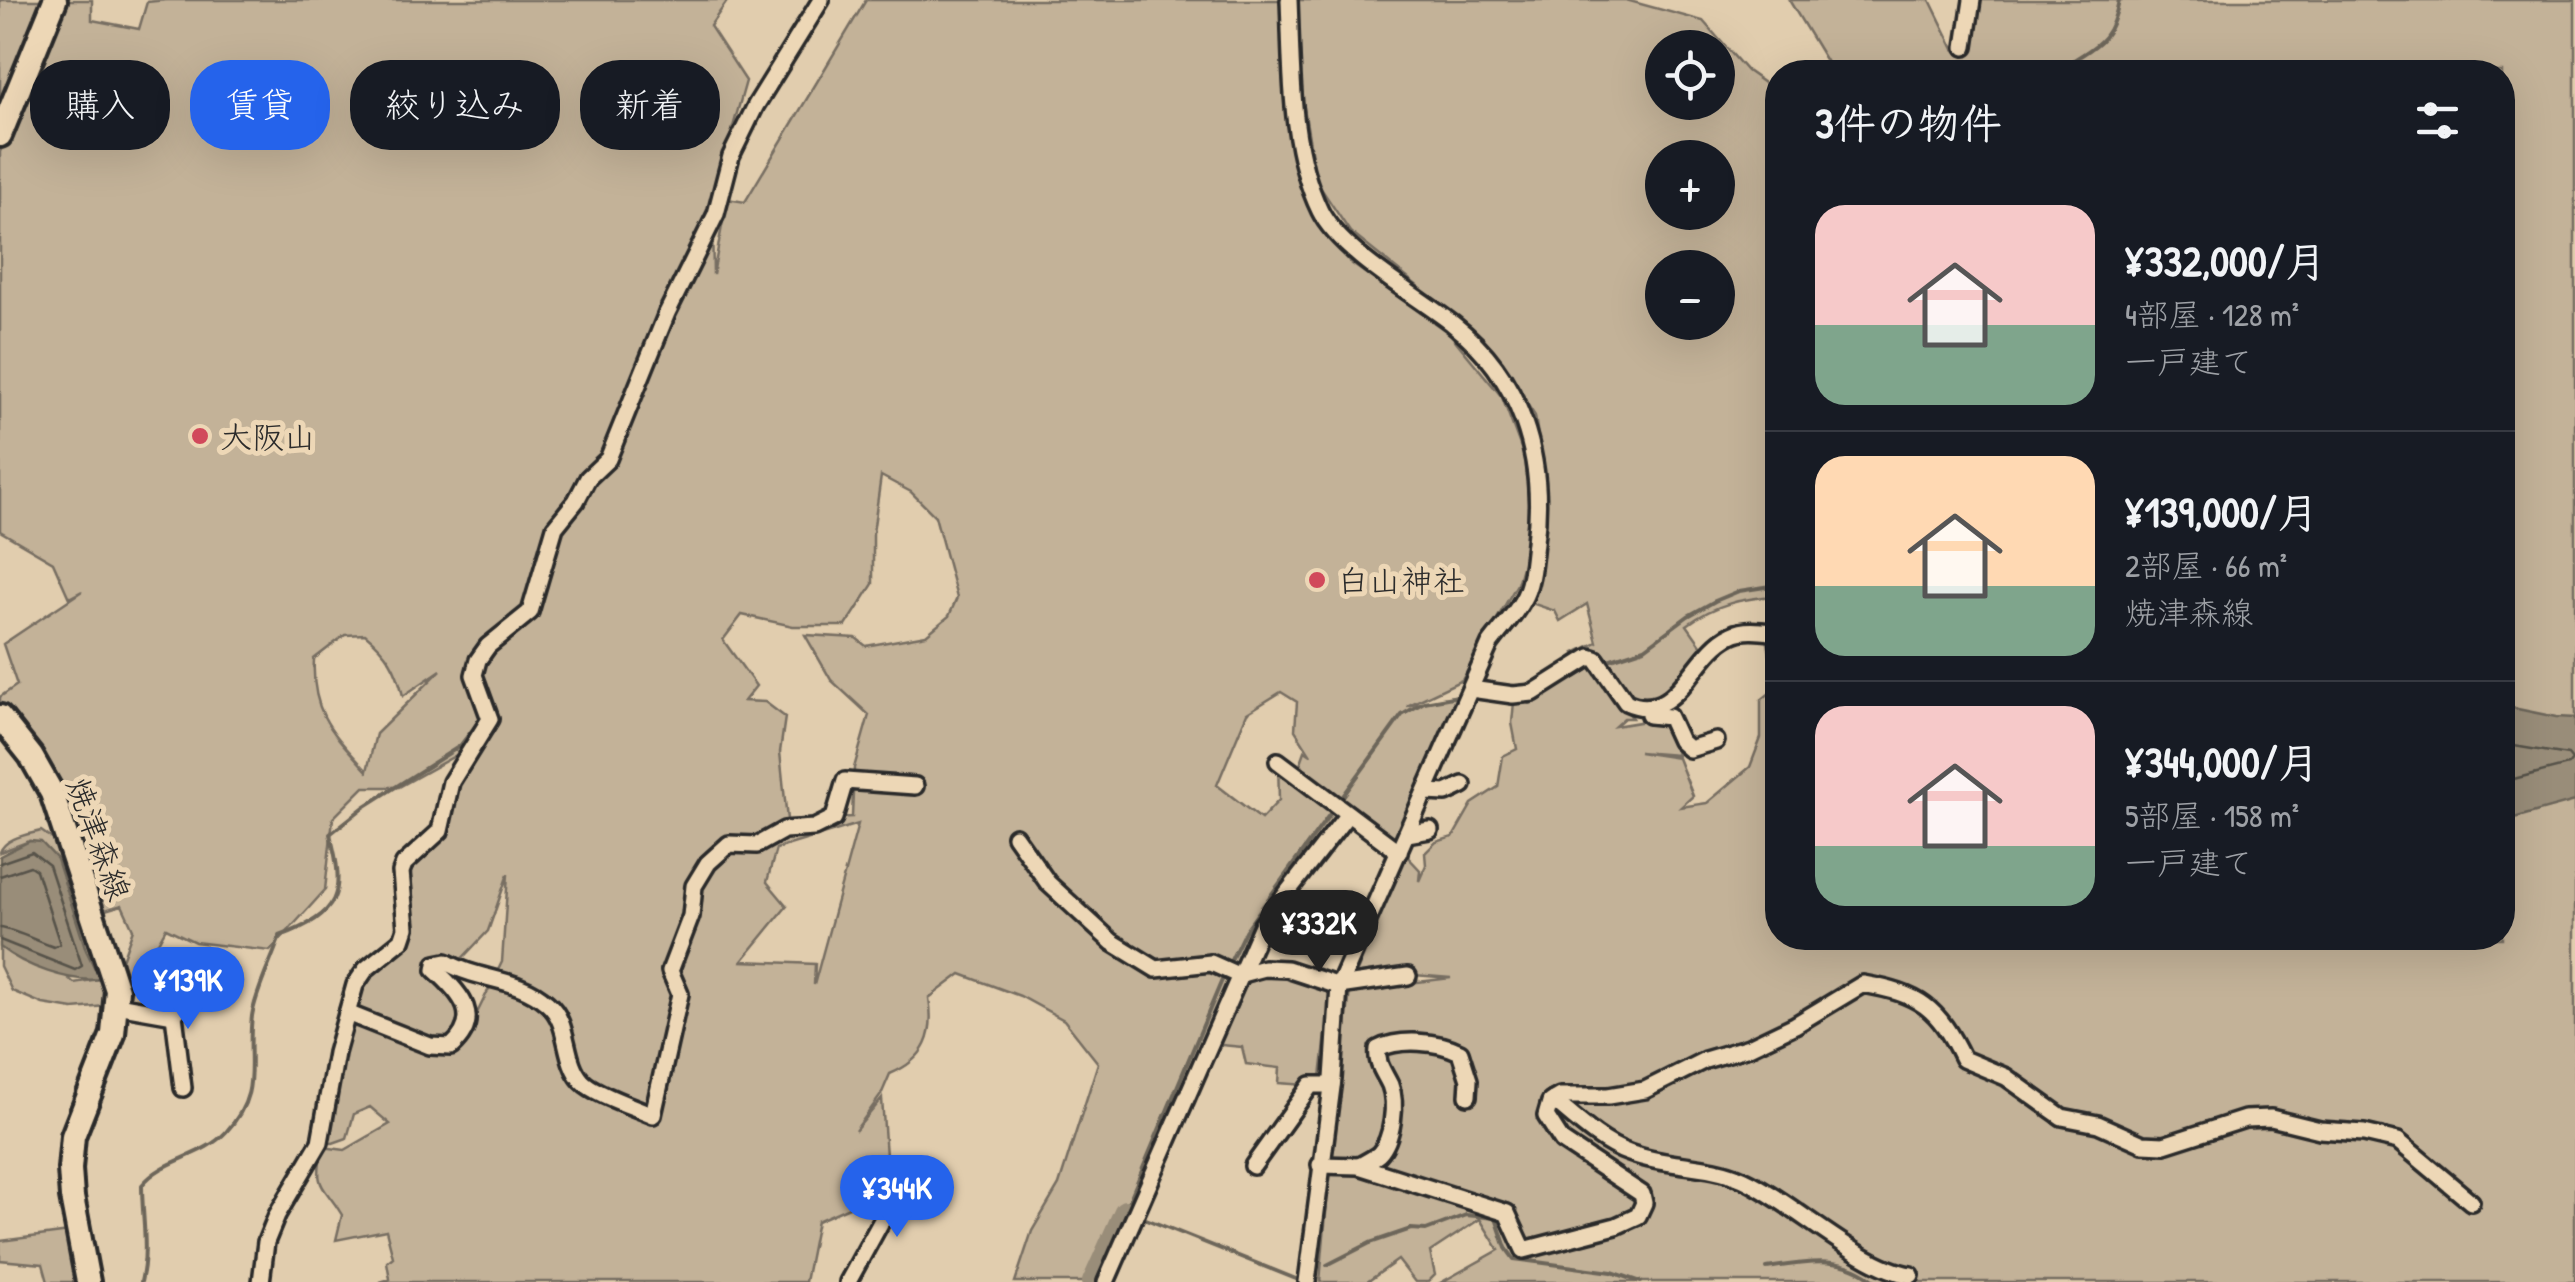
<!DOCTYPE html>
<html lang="ja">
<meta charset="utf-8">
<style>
:root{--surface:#171b24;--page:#20242c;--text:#f1f3f6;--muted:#9ea1a6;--line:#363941;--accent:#2563eb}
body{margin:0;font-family:"Patrick Hand","Klee One",sans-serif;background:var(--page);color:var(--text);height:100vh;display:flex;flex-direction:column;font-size:38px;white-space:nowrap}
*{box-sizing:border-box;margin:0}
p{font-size:32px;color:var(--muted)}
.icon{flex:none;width:55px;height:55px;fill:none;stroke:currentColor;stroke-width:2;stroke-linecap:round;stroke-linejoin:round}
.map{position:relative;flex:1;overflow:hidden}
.side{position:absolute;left:1765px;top:60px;width:750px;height:890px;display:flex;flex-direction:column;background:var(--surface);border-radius:40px;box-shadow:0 10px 40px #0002}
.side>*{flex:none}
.guide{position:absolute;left:30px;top:60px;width:950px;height:90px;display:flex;gap:20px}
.fabs{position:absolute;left:1645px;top:30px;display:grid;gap:20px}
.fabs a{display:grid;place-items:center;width:90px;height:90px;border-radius:50%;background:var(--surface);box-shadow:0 10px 40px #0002;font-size:50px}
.price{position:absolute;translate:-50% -85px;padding:0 22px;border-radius:35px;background:var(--accent);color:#fff;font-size:32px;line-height:65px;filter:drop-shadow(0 2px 5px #0008)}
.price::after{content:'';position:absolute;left:50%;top:60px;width:30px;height:22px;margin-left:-15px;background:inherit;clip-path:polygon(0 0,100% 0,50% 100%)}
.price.active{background:#222;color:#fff}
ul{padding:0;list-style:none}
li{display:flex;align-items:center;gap:30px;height:250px;padding:0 50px}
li+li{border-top:2px solid var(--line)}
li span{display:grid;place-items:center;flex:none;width:280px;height:200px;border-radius:30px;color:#555}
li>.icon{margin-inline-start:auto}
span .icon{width:120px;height:120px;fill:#fffc;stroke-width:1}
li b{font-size:42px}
h2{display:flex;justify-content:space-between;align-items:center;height:120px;padding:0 50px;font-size:42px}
.chip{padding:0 35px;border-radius:40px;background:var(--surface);box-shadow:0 10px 40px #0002;font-size:35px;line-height:90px}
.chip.active{background:var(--accent);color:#fff}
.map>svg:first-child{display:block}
.green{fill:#c3b298;stroke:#776e62;stroke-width:2.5;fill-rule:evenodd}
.water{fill:#998d79;stroke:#6d665a;stroke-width:2.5}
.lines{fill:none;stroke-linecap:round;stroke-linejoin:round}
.shore{stroke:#57524a;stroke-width:2.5}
.stream{stroke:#6d665a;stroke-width:4}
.river{stroke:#998d79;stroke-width:22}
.street-casing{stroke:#2b2b2b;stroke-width:22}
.primary-casing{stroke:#2b2b2b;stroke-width:30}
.street{stroke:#edd7b6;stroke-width:15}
.primary{stroke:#edd7b6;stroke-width:22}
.poi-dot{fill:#d1495b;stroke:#edd7b6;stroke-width:4}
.labels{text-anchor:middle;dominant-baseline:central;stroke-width:10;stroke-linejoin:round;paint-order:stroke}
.poi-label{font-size:32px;fill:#2b2b2b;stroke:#edd7b6;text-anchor:start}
.street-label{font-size:32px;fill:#2b2b2b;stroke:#edd7b6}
</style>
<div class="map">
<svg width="2575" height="1282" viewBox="0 0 2575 1282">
<rect width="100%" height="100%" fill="#e1cdae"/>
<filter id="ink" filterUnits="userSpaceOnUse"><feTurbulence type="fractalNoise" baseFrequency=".01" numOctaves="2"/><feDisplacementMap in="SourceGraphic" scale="20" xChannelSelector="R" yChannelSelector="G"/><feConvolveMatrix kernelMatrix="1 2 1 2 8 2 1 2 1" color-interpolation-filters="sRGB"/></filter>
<g filter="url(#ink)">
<g class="green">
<polygon points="0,0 50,0 0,142"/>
<path d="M 61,0 L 92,0 L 92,20 L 139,29 L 147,2 L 166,0 L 728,0 L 710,26 L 746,81 L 702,237 L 712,221 L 713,275 L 727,199 L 745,202 L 866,0 L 1282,0 L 1301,181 L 1320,227 L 1351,263 L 1450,334 L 1502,397 L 1524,456 L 1532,533 L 1517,584 L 1462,680 L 1407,706 L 1459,695 L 1395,843 L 1352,814 L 1281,898 L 1238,974 L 1289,974 L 1331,991 L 1320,1086 L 1279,1083 L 1280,1068 L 1246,1064 L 1242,1047 L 1211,1044 L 1104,1282 L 1015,1282 L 1032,1231 L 1059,1185 L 1098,1063 L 1064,1020 L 1020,996 L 961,974 L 929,998 C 935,1035 926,1059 890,1074 L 881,1095 L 855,1131 L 882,1099 L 886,1156 L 872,1197 L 817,1221 L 805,1282 L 380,1282 L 390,1279 L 387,1262 L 393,1257 L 386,1230 L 336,1240 L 342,1215 C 323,1182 314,1192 322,1147 L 345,1150 L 390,1124 L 370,1107 L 354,1114 L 347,1138 L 333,1143 L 317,1142 L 349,1012 L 367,974 L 406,928 L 402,884 L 440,831 L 476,744 L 399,787 L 364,787 L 333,818 L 325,890 L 270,951 L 195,942 L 166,928 L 129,995 L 122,960 L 133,929 L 122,905 L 102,911 L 89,882 L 89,864 L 76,843 L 64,801 L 68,796 L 58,803 L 0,711 L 0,697 L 17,685 L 3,644 L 82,591 L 69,598 L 53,562 L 0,531 L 0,152 ZM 881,476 L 911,492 L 935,516 L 957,598 L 949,616 L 926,635 L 866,646 L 856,638 L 805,635 L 831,680 L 869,715 L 854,768 L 852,817 L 787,820 L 780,752 L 785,717 L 765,702 L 744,701 L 756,686 L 723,640 L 742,615 L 793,626 L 846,626 L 873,584 L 873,533 ZM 365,634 C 387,652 397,668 403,696 L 441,670 L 376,734 L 367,771 C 333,733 311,714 314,659 L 345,635 ZM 1281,692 L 1297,702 L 1295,730 L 1311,755 L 1305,751 L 1300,765 L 1300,776 L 1278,761 L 1279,800 L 1261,819 L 1217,785 L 1247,713 ZM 858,824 L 814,985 L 815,964 L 742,961 L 787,906 L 767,882 L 776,849 ZM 508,874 L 502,962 L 461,1046 L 464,1003 L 438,964 L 454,967 L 488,931 Z"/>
<path d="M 1294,0 L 1626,0 L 1703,21 L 1747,71 L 1777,92 L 1777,596 C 1743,598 1715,604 1687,625 L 1706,652 L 1676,693 L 1636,707 L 1604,671 L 1632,718 L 1624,718 L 1615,726 L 1669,717 L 1677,755 L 1639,752 L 1678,758 L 1693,796 L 1681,807 L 1707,803 L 1750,767 L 1761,738 L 1761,700 L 1775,689 L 1767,636 L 1777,637 L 1778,938 L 2502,938 L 2502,72 L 1827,72 L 1829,66 L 1789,0 L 1930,0 L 1954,49 L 1965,47 L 1974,0 L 2575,0 L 2575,1282 L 1442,1282 L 1499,1250 L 1480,1219 L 1430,1252 L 1435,1275 L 1428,1282 L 1415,1282 L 1398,1260 L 1367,1282 L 1320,1282 L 1330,1167 L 1367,1172 L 1370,1179 L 1366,1159 L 1332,1158 L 1350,990 L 1451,978 L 1414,975 L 1353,981 L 1405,854 L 1420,870 L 1419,881 L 1426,865 L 1425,853 L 1436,842 L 1453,837 L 1472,804 L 1498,787 L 1503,756 L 1517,749 L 1512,723 L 1514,702 L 1580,661 L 1575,653 L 1597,642 L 1587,604 L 1560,621 L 1555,611 L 1531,603 L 1540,563 L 1547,497 L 1535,416 L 1484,339 L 1350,232 L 1316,181 L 1295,53 ZM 1662,48 L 1718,48 L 1718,102 L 1662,102 ZM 1662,158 L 1718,158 L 1718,212 L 1662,212 ZM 1662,268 L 1718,268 L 1718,322 L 1662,322 Z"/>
<path d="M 41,831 L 54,840 L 66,861 L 101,963 L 106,1006 L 73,1009 L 43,1004 L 12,991 L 0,966 L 0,945 L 31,964 L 66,976 L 74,983 L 99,979 L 57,859 L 30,841 L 0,852 C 6,837 27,835 41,831 Z"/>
<polygon points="70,1232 81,1282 48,1282 43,1264 0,1260 0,1241"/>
</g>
<g class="water">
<polygon points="2503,706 2556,717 2575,718 2575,801 2503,821"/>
<path d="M 30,841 L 41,842 L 57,859 L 86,950 L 100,979 C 70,983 24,966 0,947 L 0,856 Z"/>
</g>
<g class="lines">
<g class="shore">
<polyline points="2502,744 2568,755 2572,760 2568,765 2502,782"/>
<polyline points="0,863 32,852 49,865 82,966 75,970 0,940"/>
<path d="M 0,876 L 30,866 L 36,870 L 60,944 L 54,947 C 39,942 13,929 0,928"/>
</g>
<g class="stream">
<path d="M 2057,72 C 2090,46 2110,49 2119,0"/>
<polyline points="1602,662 1645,648 1688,616 1715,601 1739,591 1778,585"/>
<polyline points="1523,700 1530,703 1593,666"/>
<polyline points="1338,803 1402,715 1424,702 1464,695"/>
<polyline points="1229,964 1245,931 1332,811"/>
<polyline points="1132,1214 1125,1211 1225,973"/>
<polyline points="1141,1217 1296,1279"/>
<polyline points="1327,1265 1370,1243 1411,1229 1426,1230 1466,1215 1496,1218 1506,1248 1514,1259 1612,1272 1641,1282"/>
<path d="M 1767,1268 C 1806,1262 1844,1254 1876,1282"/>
<path d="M 141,1282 C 149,1249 142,1218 142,1185 C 164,1158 202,1158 226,1132 C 263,1091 246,1065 252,1016 C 256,990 272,961 280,936 C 340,914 346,894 330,834 L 364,807 L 460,746 L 480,720"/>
</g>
<polyline class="river" points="1093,1282 1125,1211"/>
<g class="street-casing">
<g id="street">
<path d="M 1289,0 C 1292,69 1289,147 1320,211 C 1340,252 1416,295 1453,324 C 1521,377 1546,458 1535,542 C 1533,560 1532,585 1522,601 C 1514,616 1500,630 1490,644 L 1339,986 L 1333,1079 L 1307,1282"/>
<polyline points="1965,47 1972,0"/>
<path d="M 1471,689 L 1513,695 L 1533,693 L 1590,657 L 1596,659 L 1626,702 C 1677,726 1693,653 1731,635 C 1745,628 1762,631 1778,633"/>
<polyline points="1649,715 1669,717 1680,741 1689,749 1716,741"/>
<polyline points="1278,761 1399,852"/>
<polyline points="1426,792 1446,793 1463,785"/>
<polyline points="1407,834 1430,830"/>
<polyline points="1015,836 1048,883 1112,942 1156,969 1211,963 1238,975 1264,968 1287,969 1339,986 1408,976"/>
<polyline points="117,1005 174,1015 194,991 206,959"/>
<path d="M 347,1013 L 430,1046 L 451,1047 C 483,1018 462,994 435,970 L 436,964 L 446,962 C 478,981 518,977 547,1003 C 571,1023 562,1059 582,1081 C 594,1094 635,1107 653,1115 L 680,994 L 670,971 L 691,916 L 694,886 L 708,863 L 729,844 L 757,845 L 784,830 L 814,828 L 834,818 L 845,781 L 915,786"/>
<polyline points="174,1015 183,1088"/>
<path d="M 1553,1100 C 1576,1119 1601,1143 1629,1153 C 1666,1167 1708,1163 1743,1179 C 1793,1202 1860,1267 1911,1275"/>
<path d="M 1320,1165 L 1359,1166 L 1507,1213 L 1524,1250 L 1616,1226 L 1638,1216 L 1644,1203 L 1642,1194 L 1562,1141 L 1546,1116 L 1550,1102 L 1560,1096 L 1608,1096 L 1645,1090 L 1705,1060 L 1749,1047 L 1795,1025 L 1863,984 C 1920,994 1938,1007 1963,1059 L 2006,1077 L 2062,1117 L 2098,1124 L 2143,1144 L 2164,1145 L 2245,1119 L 2271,1118 L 2320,1130 L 2364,1133 L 2398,1141 L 2471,1202"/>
<polyline points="1253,1166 1311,1085 1332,1085"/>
<path d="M 1359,1166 C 1366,1162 1373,1159 1379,1154 C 1393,1139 1397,1103 1390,1085 C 1384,1072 1376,1064 1378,1049 C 1400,1038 1438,1041 1460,1052 L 1469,1080 L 1468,1096"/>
<polyline points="261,1282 266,1242 277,1215 320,1142 336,1053 355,985 366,969 402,940 406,928 401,872 404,864 440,831 451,782 490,719 474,675 478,660 488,646 530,612 555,527 576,501 588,478 608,459 667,313 716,214 731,156 756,105 821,0"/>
<polyline points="848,1282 906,1176"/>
<polyline points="1106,1282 1262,925 1348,814"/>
</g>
</g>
<g class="primary-casing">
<g id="primary">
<polyline points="0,135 55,0"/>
<polyline points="0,717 31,756 52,793 117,990 113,1034 73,1136 70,1169 72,1197 88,1282"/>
</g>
</g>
<use href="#street" class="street"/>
<use href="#primary" class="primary"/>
</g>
</g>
<g class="poi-dot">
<circle cx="200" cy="436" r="10"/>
<circle cx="1317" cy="580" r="10"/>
</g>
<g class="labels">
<g class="poi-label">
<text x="220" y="436">大阪山</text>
<text x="1337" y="580">白山神社</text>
</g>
<g class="street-label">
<text transform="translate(99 839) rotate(70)">焼津森線</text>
</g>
</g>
</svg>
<div class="fabs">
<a><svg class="icon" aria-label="locate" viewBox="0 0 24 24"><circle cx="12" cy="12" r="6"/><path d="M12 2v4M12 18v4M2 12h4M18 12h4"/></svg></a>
<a>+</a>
<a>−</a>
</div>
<b class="price active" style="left:1319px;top:975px">¥332K</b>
<b class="price" style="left:188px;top:1032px">¥139K</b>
<b class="price" style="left:897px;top:1240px">¥344K</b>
<div class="guide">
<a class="chip">購入</a>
<a class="chip active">賃貸</a>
<a class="chip">絞り込み</a>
<a class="chip">新着</a>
</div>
<section class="side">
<h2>3件の物件<svg class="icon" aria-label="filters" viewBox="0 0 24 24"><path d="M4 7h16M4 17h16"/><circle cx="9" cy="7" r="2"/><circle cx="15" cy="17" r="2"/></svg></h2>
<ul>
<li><span style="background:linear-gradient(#f6c9c9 60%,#7fa58c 0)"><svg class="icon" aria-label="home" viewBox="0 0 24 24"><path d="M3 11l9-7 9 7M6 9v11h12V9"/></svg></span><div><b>¥332,000/月</b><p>4部屋 · 128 m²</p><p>一戸建て</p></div></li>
<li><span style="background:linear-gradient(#ffd9b3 65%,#7fa58c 0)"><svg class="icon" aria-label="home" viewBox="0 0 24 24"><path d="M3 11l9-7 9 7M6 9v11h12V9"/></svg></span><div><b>¥139,000/月</b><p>2部屋 · 66 m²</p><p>焼津森線</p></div></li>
<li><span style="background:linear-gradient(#f6c9c9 70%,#7fa58c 0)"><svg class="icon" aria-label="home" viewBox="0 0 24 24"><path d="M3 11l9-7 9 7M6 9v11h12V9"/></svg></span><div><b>¥344,000/月</b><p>5部屋 · 158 m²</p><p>一戸建て</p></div></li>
</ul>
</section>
</div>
